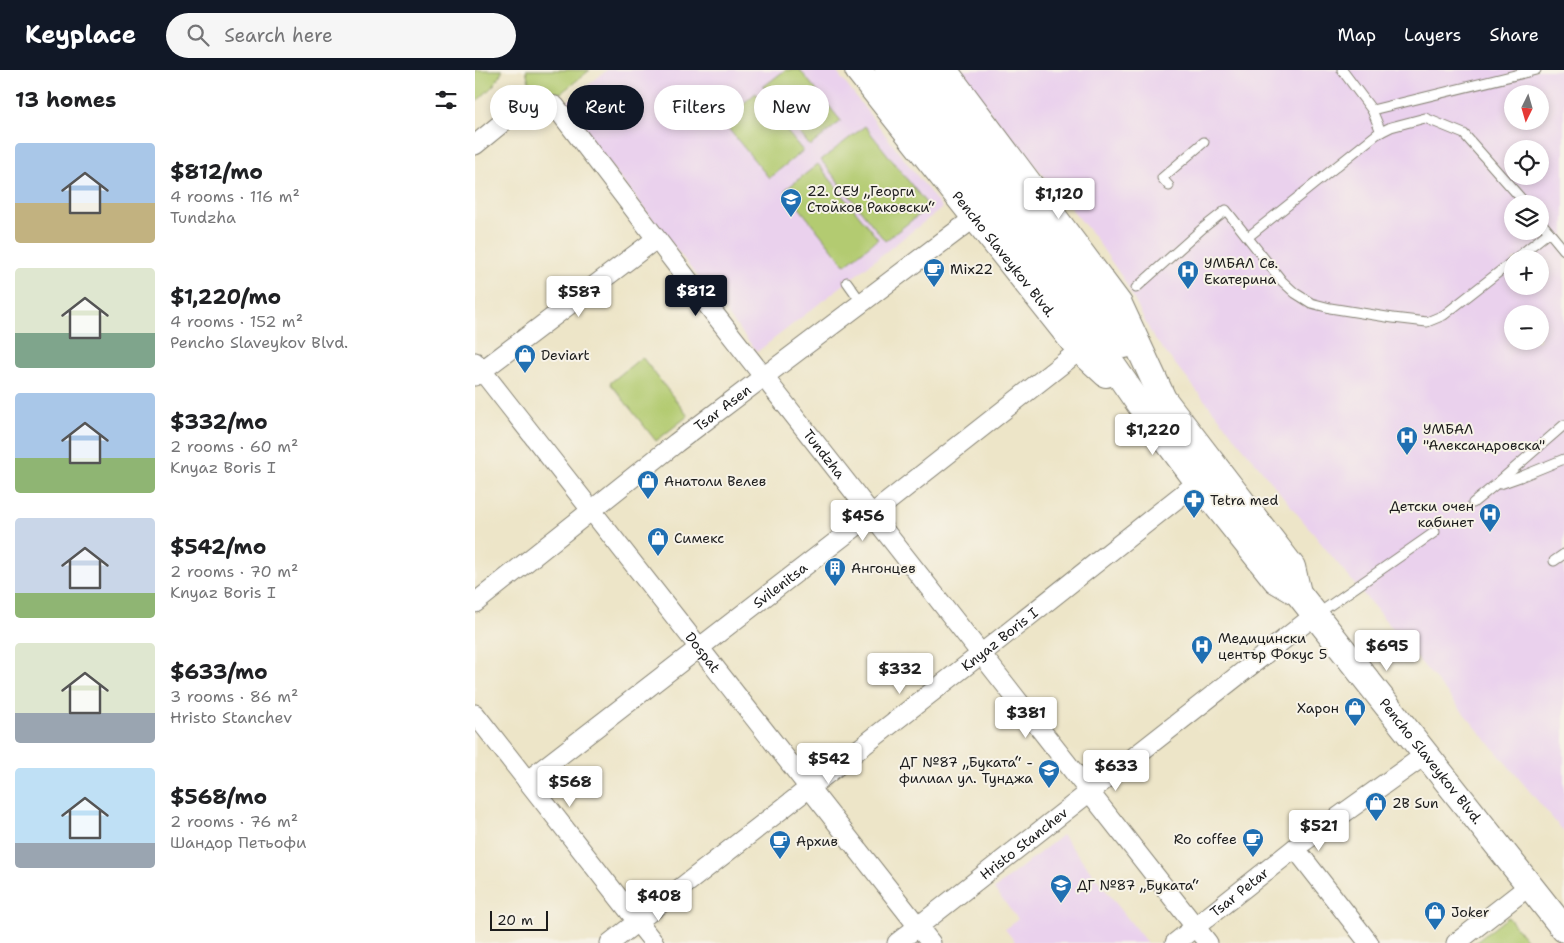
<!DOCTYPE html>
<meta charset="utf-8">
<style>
:root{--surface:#fff;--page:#f6f6f6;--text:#202124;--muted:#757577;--accent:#111827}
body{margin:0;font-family:"Shantell Sans",sans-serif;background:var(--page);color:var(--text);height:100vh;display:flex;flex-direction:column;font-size:19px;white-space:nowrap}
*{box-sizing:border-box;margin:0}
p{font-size:16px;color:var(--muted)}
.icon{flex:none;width:28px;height:28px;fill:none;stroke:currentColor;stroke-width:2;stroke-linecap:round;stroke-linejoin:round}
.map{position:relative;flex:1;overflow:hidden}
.details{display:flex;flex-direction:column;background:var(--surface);width:475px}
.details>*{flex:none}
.guide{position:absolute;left:15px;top:15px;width:475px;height:45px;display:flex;gap:10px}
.needle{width:32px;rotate:185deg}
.fabs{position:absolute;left:1029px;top:15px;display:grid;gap:10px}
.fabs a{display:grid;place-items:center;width:45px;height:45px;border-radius:50%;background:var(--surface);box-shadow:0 2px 8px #0003;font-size:25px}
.scale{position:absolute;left:15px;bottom:12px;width:58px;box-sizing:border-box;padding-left:5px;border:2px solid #1c1c1c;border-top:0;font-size:14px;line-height:18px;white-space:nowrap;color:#1c1c1c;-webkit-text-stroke:4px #f7f3e8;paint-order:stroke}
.price{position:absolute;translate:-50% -42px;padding:0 11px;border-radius:5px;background:#fff;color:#222;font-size:16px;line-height:32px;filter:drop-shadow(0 1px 2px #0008)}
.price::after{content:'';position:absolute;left:50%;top:30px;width:15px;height:11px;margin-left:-8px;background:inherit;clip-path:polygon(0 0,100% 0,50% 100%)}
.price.current{background:var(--accent);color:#fff}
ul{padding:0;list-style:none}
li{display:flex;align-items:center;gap:15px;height:125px;padding:0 15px}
li span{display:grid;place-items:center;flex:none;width:140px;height:100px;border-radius:5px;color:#555}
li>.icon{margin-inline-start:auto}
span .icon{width:60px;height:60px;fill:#fffc;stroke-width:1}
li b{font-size:21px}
h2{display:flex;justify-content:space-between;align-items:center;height:60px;padding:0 15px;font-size:21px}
.pill{padding:0 18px;border-radius:22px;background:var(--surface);box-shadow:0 2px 8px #0003;font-size:18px;line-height:45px}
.pill.current{background:var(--accent);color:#fff}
header{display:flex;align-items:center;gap:30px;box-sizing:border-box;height:70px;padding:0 25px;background:var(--accent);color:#fff}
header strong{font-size:24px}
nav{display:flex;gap:28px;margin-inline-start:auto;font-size:18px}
.search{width:350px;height:45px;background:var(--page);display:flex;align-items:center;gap:12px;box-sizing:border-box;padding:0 18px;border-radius:28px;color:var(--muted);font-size:19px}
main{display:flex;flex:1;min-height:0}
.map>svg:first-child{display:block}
.built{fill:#ead1ed;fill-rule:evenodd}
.green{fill:#b3cb71;stroke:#687446}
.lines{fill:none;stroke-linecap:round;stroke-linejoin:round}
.lane-casing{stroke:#848072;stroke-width:11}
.street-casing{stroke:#848072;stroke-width:21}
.secondary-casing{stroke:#848072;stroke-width:28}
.lane{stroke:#fff;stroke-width:9}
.street{stroke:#fff;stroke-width:19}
.secondary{stroke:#fff;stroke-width:26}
.labels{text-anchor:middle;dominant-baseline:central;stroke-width:4;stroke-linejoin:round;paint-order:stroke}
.poi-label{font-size:14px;fill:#1c1c1c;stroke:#f7f3e8;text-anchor:start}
.street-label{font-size:14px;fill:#1c1c1c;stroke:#f7f3e8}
</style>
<header>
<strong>Keyplace</strong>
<div class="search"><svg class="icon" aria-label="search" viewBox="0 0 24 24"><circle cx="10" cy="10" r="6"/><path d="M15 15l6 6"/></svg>Search here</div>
<nav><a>Map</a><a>Layers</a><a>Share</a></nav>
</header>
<main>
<section class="details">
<h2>13 homes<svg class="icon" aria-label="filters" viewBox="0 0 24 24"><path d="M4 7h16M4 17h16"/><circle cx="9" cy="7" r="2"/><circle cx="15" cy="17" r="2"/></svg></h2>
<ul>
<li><span style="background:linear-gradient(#a9c7e8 60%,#c2b280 0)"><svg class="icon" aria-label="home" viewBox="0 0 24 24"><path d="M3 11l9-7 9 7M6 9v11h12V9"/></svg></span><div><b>$812/mo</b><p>4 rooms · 116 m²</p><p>Tundzha</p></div></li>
<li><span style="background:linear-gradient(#dfe7d0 65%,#7fa58c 0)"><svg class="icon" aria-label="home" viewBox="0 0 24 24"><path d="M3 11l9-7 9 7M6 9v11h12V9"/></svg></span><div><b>$1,220/mo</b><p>4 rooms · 152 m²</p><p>Pencho Slaveykov Blvd.</p></div></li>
<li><span style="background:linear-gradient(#a9c7e8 65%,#8fb573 0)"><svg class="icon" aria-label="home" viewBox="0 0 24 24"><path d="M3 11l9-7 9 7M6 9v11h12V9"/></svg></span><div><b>$332/mo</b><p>2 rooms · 60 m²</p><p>Knyaz Boris I</p></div></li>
<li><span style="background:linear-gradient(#c9d6e8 75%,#8fb573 0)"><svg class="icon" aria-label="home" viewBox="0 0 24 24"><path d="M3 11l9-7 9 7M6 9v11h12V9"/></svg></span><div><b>$542/mo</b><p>2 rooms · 70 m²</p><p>Knyaz Boris I</p></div></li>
<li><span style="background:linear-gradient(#dfe7d0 70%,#9aa5b1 0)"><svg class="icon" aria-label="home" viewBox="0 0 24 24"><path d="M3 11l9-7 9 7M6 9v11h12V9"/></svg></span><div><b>$633/mo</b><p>3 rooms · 86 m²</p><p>Hristo Stanchev</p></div></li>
<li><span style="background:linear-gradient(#bfe0f5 75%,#9aa5b1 0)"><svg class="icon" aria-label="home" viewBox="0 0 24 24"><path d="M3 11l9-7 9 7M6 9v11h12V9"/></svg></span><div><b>$568/mo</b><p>2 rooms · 76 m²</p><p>Шандор Петьофи</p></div></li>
</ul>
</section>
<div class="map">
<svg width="1089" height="873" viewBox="0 0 1089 873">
<rect width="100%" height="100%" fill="#f7f3e8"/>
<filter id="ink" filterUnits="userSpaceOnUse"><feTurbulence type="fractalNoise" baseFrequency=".02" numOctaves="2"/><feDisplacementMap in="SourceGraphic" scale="10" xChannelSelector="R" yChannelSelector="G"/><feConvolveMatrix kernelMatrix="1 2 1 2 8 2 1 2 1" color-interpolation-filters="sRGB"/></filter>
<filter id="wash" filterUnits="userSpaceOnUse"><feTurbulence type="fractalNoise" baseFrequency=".0096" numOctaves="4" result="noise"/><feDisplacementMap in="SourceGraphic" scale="20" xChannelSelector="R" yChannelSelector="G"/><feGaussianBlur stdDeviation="1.12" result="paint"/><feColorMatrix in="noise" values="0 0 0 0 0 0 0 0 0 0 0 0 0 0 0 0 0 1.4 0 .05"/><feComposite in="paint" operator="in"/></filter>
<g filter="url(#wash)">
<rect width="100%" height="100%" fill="#ede5c8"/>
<g class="built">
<polygon points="132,0 360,0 467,138 282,282 88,35"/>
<path d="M 480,0 L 1089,0 L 1089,762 L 868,500 L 678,267 L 649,210 L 619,166 ZM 1038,24 L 1065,24 L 1065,51 L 1038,51 ZM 1038,79 L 1065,79 L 1065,106 L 1038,106 ZM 1038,134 L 1065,134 L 1065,161 L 1038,161 ZM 1038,189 L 1065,189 L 1065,216 L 1038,216 ZM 1038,244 L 1065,244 L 1065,271 L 1038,271 Z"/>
<polygon points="587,765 611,795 672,873 541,873 530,859 543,849 519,819"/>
</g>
<g class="green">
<polygon points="0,0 27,0 27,2 18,16 0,33"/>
<polygon points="51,0 115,0 86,23 56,20"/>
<polygon points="310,0 325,0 366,51 335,76 288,17"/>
<polygon points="281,23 328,81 294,108 247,51"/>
<polygon points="390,56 454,137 410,171 346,90"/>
<polygon points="343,94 403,169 370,195 310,120"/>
<polygon points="167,287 213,346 181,371 135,313"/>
<polygon points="1033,847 1054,873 1000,873"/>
</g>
</g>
<g filter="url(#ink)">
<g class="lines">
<g class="lane-casing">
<g id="lane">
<polyline points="867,0 897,40 906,62"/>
<polyline points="897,40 1061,0"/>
<polyline points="694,116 687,108 729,72"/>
<polyline points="1065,151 1089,180"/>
<polyline points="773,167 902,64 916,57 950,48 989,64 1051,134"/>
<polyline points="1040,189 1074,162"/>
<polyline points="372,212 387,233"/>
<polyline points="661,218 728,158 751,140 807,211 820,223 836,233 855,238 918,248 952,252 969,245 1038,191"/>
<polyline points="1025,414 1045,407 1089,389"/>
<polyline points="998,433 1020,415 1089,355"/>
<polyline points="1079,491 1089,484"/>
<polyline points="841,545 960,462"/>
</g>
</g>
<g class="street-casing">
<g id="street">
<path id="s1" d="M 0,75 L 49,35 L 62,32 L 80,36 L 223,223 L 733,873"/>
<path id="s2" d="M 0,292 L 456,873"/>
<polyline points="0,306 181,169"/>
<path id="s3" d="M 0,533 L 201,373 L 499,148"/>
<polyline points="0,644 179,873"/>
<path id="s4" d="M 52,711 L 397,444 L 605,280"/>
<polyline points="820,778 894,873"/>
<path id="s5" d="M 135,873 L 506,584 L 723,412"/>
<path id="s6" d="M 422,873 L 840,545"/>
<path id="s7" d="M 700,873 L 820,778 L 950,685"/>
<polyline points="981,873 1054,816"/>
</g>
</g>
<g class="secondary-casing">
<g id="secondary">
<path id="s8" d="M 383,0 L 605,280 L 631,304"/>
<path id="s9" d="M 413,0 L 585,220 L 665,335 L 723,412 L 801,510 L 823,523 L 1089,859"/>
<polyline points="441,0 601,206 650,275"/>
<polyline points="469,0 644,234 688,329 817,497 823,523"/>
</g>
</g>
<use href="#lane" class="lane"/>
<use href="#street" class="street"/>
<use href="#secondary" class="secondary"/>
</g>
</g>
<defs>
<g id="school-pin" transform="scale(1.125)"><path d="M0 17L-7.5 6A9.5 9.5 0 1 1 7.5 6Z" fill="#1f6fb2" stroke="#f7f3e8"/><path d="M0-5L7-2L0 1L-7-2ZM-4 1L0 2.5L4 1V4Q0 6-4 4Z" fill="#fff"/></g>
<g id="cafe-pin" transform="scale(1.125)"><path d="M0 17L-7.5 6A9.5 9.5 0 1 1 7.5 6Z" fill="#1f6fb2" stroke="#f7f3e8"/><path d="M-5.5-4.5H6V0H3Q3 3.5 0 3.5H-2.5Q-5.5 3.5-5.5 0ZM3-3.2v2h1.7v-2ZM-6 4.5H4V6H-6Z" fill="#fff"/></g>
<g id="hospital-pin" transform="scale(1.125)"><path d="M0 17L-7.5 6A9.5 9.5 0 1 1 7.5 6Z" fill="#1f6fb2" stroke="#f7f3e8"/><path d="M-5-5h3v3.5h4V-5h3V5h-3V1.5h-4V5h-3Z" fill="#fff"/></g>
<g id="shop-pin" transform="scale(1.125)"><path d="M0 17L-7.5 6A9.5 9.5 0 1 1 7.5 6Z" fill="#1f6fb2" stroke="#f7f3e8"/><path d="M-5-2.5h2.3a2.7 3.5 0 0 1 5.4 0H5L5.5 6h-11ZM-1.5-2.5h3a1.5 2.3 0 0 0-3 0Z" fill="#fff"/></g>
<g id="pharmacy-pin" transform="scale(1.125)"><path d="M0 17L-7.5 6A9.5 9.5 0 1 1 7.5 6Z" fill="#1f6fb2" stroke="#f7f3e8"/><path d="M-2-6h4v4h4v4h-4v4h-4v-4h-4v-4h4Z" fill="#fff"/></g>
<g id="building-pin" transform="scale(1.125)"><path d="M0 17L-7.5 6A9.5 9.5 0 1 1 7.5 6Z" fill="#1f6fb2" stroke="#f7f3e8"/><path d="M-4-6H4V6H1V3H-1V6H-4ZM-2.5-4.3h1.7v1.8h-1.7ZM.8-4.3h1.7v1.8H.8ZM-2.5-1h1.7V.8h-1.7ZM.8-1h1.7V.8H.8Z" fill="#fff"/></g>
</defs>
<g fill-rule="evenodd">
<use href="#school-pin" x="316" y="129"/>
<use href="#cafe-pin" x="459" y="199"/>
<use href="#hospital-pin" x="713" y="201"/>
<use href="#shop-pin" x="50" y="285"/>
<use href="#hospital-pin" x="932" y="367"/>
<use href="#shop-pin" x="173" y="411"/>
<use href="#pharmacy-pin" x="719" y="430"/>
<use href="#hospital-pin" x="1015" y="444"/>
<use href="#shop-pin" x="183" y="468"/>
<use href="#building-pin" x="360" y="498"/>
<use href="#hospital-pin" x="727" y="576"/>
<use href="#shop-pin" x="880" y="638"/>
<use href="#school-pin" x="574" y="700"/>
<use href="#shop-pin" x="901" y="733"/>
<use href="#cafe-pin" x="778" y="769"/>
<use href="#cafe-pin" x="305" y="771"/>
<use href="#school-pin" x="586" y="815"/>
<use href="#shop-pin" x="960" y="842"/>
</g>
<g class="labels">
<g class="poi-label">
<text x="332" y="121">22. СЕУ „Георги<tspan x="332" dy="16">Стойков Раковски“</tspan></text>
<text x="729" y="193">УМБАЛ Св.<tspan x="729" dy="16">Екатерина</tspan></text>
<text x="475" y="199">Mix22</text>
<text x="66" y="285">Deviart</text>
<text x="948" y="359">УМБАЛ<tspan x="948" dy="16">"Александровска"</tspan></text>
<text x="189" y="411">Анатоли Велев</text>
<text x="735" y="430">Tetra med</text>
<text x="999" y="436" text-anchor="end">Детски очен<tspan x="999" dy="16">кабинет</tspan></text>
<text x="199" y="468">Симекс</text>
<text x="376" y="498">Ангонцев</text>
<text x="743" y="568">Медицински<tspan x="743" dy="16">център Фокус 5</tspan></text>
<text x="864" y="638" text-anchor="end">Харон</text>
<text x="558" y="692" text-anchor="end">ДГ №87 „Буката“ -<tspan x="558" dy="16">филиал ул. Тунджа</tspan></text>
<text x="917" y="733">2B Sun</text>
<text x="762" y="769" text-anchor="end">Ro coffee</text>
<text x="321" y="771">Архив</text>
<text x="602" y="815">ДГ №87 „Буката“</text>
<text x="976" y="842">Joker</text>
</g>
<g class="street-label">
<text stroke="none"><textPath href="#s8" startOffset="235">Pencho Slaveykov Blvd.</textPath></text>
<text stroke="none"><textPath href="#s3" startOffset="315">Tsar Asen</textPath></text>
<text stroke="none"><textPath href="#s1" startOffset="535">Tundzha</textPath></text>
<text stroke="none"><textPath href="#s4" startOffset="320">Svilenitsa</textPath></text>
<text stroke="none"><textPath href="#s5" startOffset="494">Knyaz Boris I</textPath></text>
<text stroke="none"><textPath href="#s2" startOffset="369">Dospat</textPath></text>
<text stroke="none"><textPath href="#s9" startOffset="881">Pencho Slaveykov Blvd.</textPath></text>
<text stroke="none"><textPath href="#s6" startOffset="161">Hristo Stanchev</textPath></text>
<text stroke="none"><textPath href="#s7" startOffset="82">Tsar Petar</textPath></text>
</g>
</g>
</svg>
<div class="fabs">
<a><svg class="needle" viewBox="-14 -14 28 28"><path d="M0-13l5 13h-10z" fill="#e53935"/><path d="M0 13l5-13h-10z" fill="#757577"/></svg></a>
<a><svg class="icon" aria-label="locate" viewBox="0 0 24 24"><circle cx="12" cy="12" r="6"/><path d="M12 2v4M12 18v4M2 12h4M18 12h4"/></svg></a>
<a><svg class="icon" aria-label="layers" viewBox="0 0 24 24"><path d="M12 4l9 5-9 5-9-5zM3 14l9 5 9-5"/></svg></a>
<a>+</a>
<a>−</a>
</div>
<div class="scale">20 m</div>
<b class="price" style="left:584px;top:150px">$1,120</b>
<b class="price current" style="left:221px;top:247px">$812</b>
<b class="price" style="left:104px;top:248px">$587</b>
<b class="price" style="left:678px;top:386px">$1,220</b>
<b class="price" style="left:388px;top:472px">$456</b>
<b class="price" style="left:912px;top:602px">$695</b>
<b class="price" style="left:425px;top:625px">$332</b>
<b class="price" style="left:551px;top:669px">$381</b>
<b class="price" style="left:354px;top:715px">$542</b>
<b class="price" style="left:641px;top:722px">$633</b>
<b class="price" style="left:95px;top:738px">$568</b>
<b class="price" style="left:844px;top:782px">$521</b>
<b class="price" style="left:184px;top:852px">$408</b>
<div class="guide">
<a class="pill">Buy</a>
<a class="pill current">Rent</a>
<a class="pill">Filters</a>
<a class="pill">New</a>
</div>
</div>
</main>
